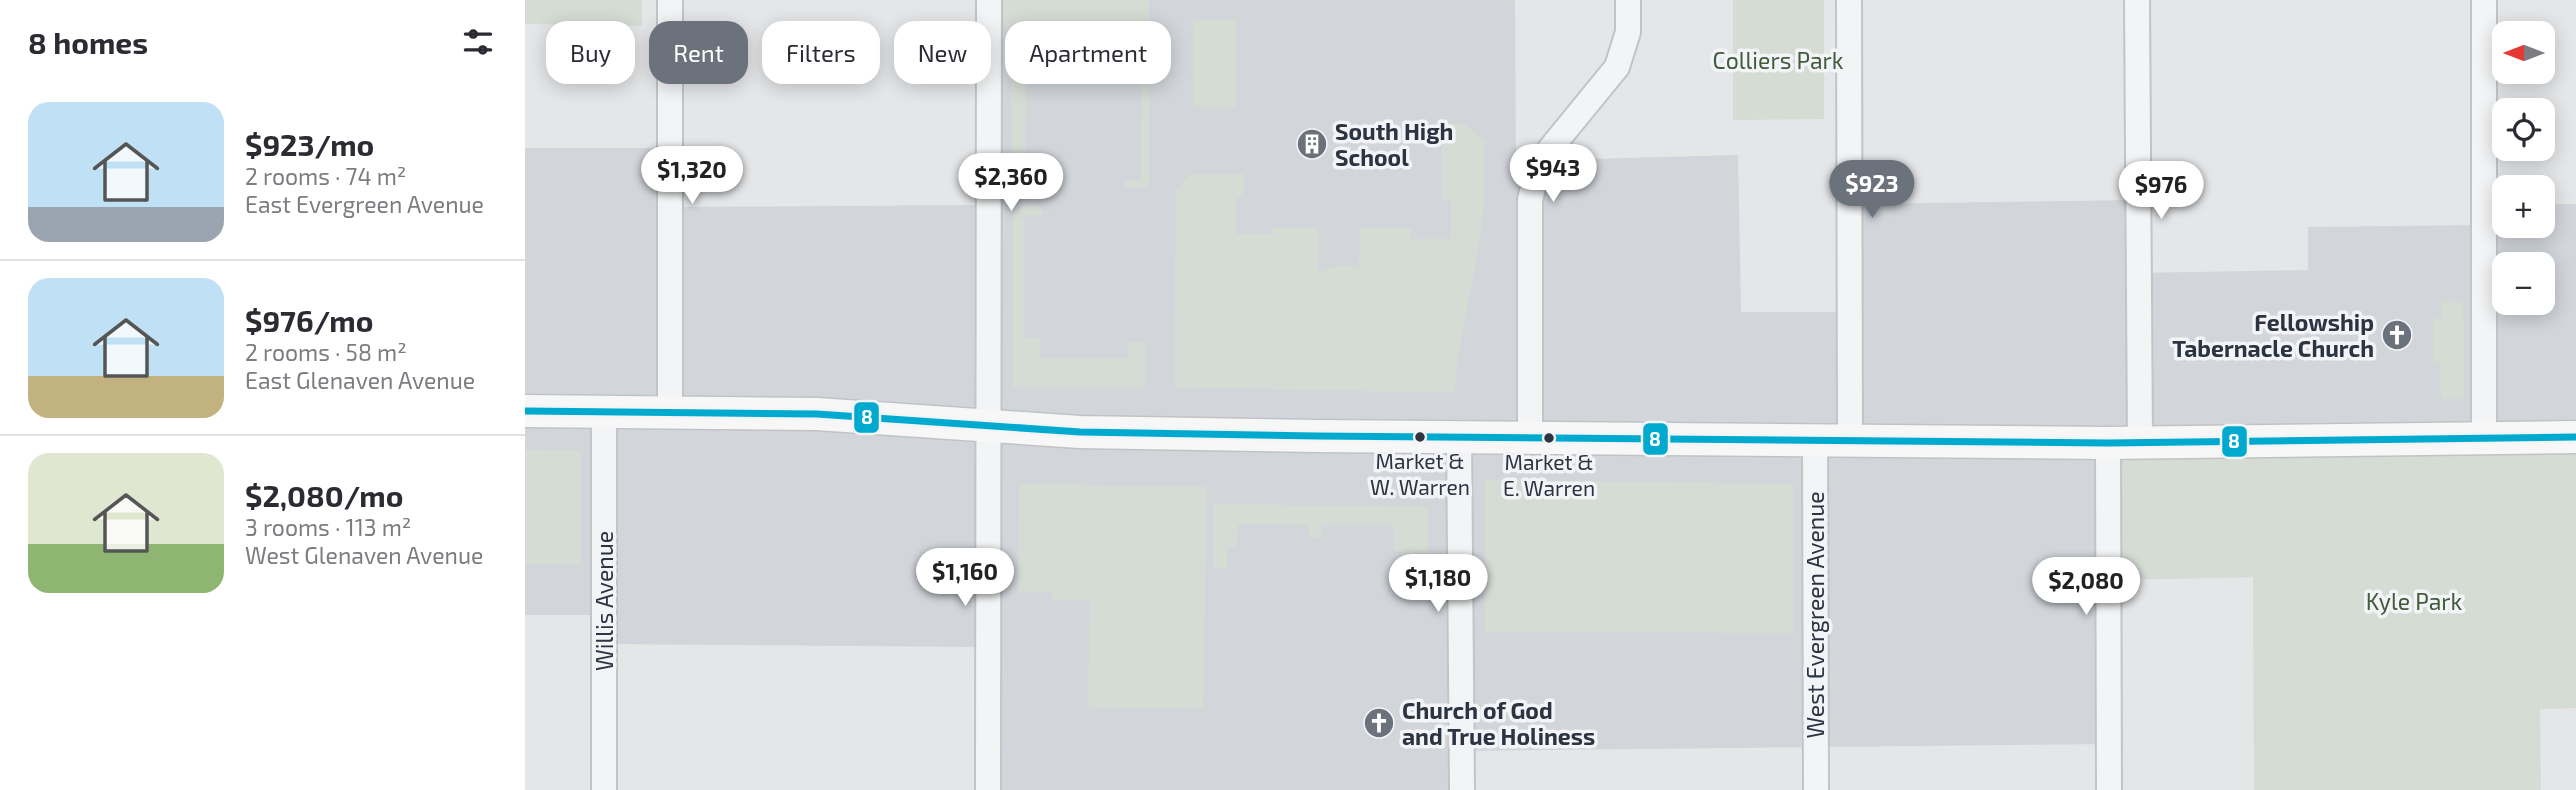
<!DOCTYPE html>
<meta charset="utf-8">
<style>
:root{--surface:#fff;--page:#f2f2f3;--text:#2b2b33;--muted:#7c7c81;--line:#e1e1e2;--accent:#6c727b}
body{margin:0;font-family:"Exo 2",sans-serif;background:var(--page);color:var(--text);height:100vh;display:flex;flex-direction:column;font-size:26px;white-space:nowrap}
*{box-sizing:border-box;margin:0}
p{font-size:23px;color:var(--muted)}
.icon{flex:none;width:38px;height:38px;fill:none;stroke:currentColor;stroke-width:2;stroke-linecap:round;stroke-linejoin:round}
.map{position:relative;flex:1;overflow:hidden}
.drawer{display:flex;flex-direction:column;background:var(--surface);width:525px}
.drawer>*{flex:none}
.banner{position:absolute;left:21px;top:21px;width:665px;height:63px;display:flex;gap:14px}
.needle{width:46px;rotate:270deg}
.controls{position:absolute;left:1967px;top:21px;display:grid;gap:14px}
.controls a{display:grid;place-items:center;width:63px;height:63px;border-radius:14px;background:var(--surface);box-shadow:0 4px 18px #0003;font-size:35px}
.price{position:absolute;translate:-50% -60px;padding:0 16px;border-radius:24px;background:#fff;color:#222;font-size:23px;line-height:46px;filter:drop-shadow(0 2px 4px #0008)}
.price::after{content:'';position:absolute;left:50%;top:42px;width:21px;height:16px;margin-left:-10px;background:inherit;clip-path:polygon(0 0,100% 0,50% 100%)}
.price.on{background:var(--accent);color:#fff}
ul{padding:0;list-style:none}
li{display:flex;align-items:center;gap:21px;height:175px;padding:0 28px}
li+li{border-top:2px solid var(--line)}
li span{display:grid;place-items:center;flex:none;width:196px;height:140px;border-radius:21px;color:#555}
li>.icon{margin-inline-start:auto}
span .icon{width:84px;height:84px;fill:#fffc;stroke-width:1}
li b{font-size:30px}
h2{display:flex;justify-content:space-between;align-items:center;height:84px;padding:0 28px;font-size:30px}
.pill{padding:0 24px;border-radius:21px;background:var(--surface);box-shadow:0 4px 18px #0003;font-size:24px;line-height:63px}
.pill.on{background:var(--accent);color:#fff}
main{display:flex;flex:1;min-height:0}
.map>svg:first-child{display:block}
.built{fill:#d2d6db;fill-rule:evenodd}
.green{fill:#d5dcd4}
.lines{fill:none;stroke-linecap:round;stroke-linejoin:round}
.minor-casing{stroke:#c2c4c6;stroke-width:28}
.major-casing{stroke:#c0c3c5;stroke-width:35}
.minor{stroke:#f3f4f5;stroke-width:24}
.major{stroke:#f7f7f7;stroke-width:32}
.bus-1-casing{stroke:#f2f4f7;stroke-width:12}
.bus-1{stroke:#00a9ce;stroke-width:7}
.bus-dot{fill:#2b3440;stroke:#f2f4f7;stroke-width:2.5}
.labels{text-anchor:middle;dominant-baseline:central;stroke-width:7;stroke-linejoin:round;paint-order:stroke}
.bus-label{font-size:21px;fill:#2b3440;stroke:#f2f4f7}
.park-label{font-size:23px;fill:#425b3a;stroke:#f2f4f7}
.poi-label{font-size:23px;font-weight:bold;fill:#2b3440;stroke:#f2f4f7;text-anchor:start}
.street-label{font-size:23px;fill:#2b3440;stroke:#f2f4f7}
.line-badge{stroke:#f2f4f7;stroke-width:2.5}
.badge-label{font-size:19px;text-anchor:middle;font-weight:bold;fill:#fff}
</style>
<main>
<section class="drawer">
<h2>8 homes<svg class="icon" aria-label="filters" viewBox="0 0 24 24"><path d="M4 7h16M4 17h16"/><circle cx="9" cy="7" r="2"/><circle cx="15" cy="17" r="2"/></svg></h2>
<ul>
<li><span style="background:linear-gradient(#bfe0f5 75%,#9aa5b1 0)"><svg class="icon" aria-label="home" viewBox="0 0 24 24"><path d="M3 11l9-7 9 7M6 9v11h12V9"/></svg></span><div><b>$923/mo</b><p>2 rooms · 74 m²</p><p>East Evergreen Avenue</p></div></li>
<li><span style="background:linear-gradient(#bfe0f5 70%,#c2b280 0)"><svg class="icon" aria-label="home" viewBox="0 0 24 24"><path d="M3 11l9-7 9 7M6 9v11h12V9"/></svg></span><div><b>$976/mo</b><p>2 rooms · 58 m²</p><p>East Glenaven Avenue</p></div></li>
<li><span style="background:linear-gradient(#dfe7d0 65%,#8fb573 0)"><svg class="icon" aria-label="home" viewBox="0 0 24 24"><path d="M3 11l9-7 9 7M6 9v11h12V9"/></svg></span><div><b>$2,080/mo</b><p>3 rooms · 113 m²</p><p>West Glenaven Avenue</p></div></li>
</ul>
</section>
<div class="map">
<svg width="2051" height="790" viewBox="0 0 2051 790">
<rect width="100%" height="100%" fill="#e4e6e8"/>
<path class="built" d="M 464,0 L 990,0 L 991,161 L 1213,155 L 1216,312 L 1325,312 L 1324,204 L 1613,200 L 1614,273 L 1783,270 L 1783,227 L 1959,225 L 1959,204 L 1979,204 L 1979,226 L 2018,226 L 2018,204 L 2051,204 L 2051,613 L 1728,577 L 1583,580 L 1584,744 L 937,751 L 937,790 L 463,790 L 462,647 L 79,644 L 79,615 L 0,615 L 0,148 L 145,148 L 145,207 L 463,205 ZM 1979,264 L 2018,264 L 2018,303 L 1979,303 Z"/>
<g class="green">
<polygon points="0,0 117,0 117,26 0,24"/>
<polygon points="479,0 624,0 624,187 603,188 599,184 601,180 616,180 617,38 501,37 479,29"/>
<polygon points="1208,0 1299,0 1299,119 1208,120"/>
<rect x="668" y="20" width="43" height="87"/>
<path d="M 501,63 L 513,64 L 519,69 L 517,72 L 501,72 L 500,172 L 518,172 L 518,179 C 507,184 497,180 487,175 L 486,73 Z"/>
<path d="M 917,122 L 940,125 L 959,140 C 959,167 961,195 957,221 C 950,279 934,335 929,393 L 649,387 L 651,191 L 665,174 L 719,174 L 718,198 L 711,198 L 711,234 L 747,234 L 747,228 L 793,228 L 793,272 C 808,266 817,264 834,268 L 835,228 L 886,228 L 886,239 L 926,239 L 926,201 L 917,200 Z"/>
<polygon points="498,206 513,206 517,210 517,215 499,216 499,338 515,338 515,358 603,358 603,342 621,342 621,387 488,387 488,215"/>
<polygon points="1916,301 1938,301 1939,399 1916,399 1915,363 1908,363 1908,319 1916,319"/>
<polygon points="2051,437 2051,708 2015,709 2016,790 1729,790 1728,577 1583,580 1583,443"/>
<polygon points="0,450 56,451 56,565 0,564"/>
<polygon points="960,480 1268,484 1268,633 960,632"/>
<polygon points="494,484 682,487 678,709 563,707 565,601 527,599 527,592 493,592"/>
<polygon points="688,504 903,507 902,591 877,591 878,552 869,551 869,525 797,525 797,538 784,538 784,525 713,524 712,547 702,547 702,569 688,568"/>
</g>
<g class="lines">
<g class="minor-casing">
<g id="minor">
<polyline points="145,0 145,412"/>
<polyline points="1324,0 1325,440"/>
<polyline points="1612,0 1615,443"/>
<polyline points="1959,0 1959,438"/>
<polyline points="79,412 79,790"/>
<polyline points="934,437 937,790"/>
<polyline points="1005,437 1005,200 1010,180 1025,149 1092,67 1103,32 1103,0"/>
<polyline points="1290,440 1291,790"/>
<polyline points="1583,443 1584,790"/>
<polyline points="463,790 464,0"/>
</g>
</g>
<g class="major-casing">
<polyline id="major" points="0,411 292,414 555,432 792,436 1583,443 2051,437"/>
</g>
<use href="#minor" class="minor"/>
<use href="#major" class="major"/>
<g class="bus-1-casing">
<polyline id="bus-1" points="0,411 292,414 555,432 792,436 1583,443 2051,437"/>
</g>
<use href="#bus-1" class="bus-1"/>
</g>
<defs>
<g id="building-disc" transform="scale(1.575)"><circle r="9.5" fill="#6c727b" stroke="#f2f4f7"/><path d="M-4-6H4V6H1V3H-1V6H-4ZM-2.5-4.3h1.7v1.8h-1.7ZM.8-4.3h1.7v1.8H.8ZM-2.5-1h1.7V.8h-1.7ZM.8-1h1.7V.8H.8Z" fill="#fff"/></g>
<g id="church-disc" transform="scale(1.575)"><circle r="9.5" fill="#6c727b" stroke="#f2f4f7"/><path d="M-1.2-6h2.4v3.5h3.3v2.4h-3.3V6h-2.4V-.1h-3.3v-2.4h3.3Z" fill="#fff"/></g>
</defs>
<g fill-rule="evenodd">
<use href="#building-disc" x="787" y="144"/>
<use href="#church-disc" x="1872" y="335"/>
<use href="#church-disc" x="854" y="723"/>
</g>
<g class="bus-dot">
<circle cx="895" cy="437" r="6"/>
<circle cx="1024" cy="438" r="6"/>
</g>
<g class="labels">
<g class="bus-label">
<text x="895" y="460">Market &amp;<tspan x="895" dy="26">W. Warren</tspan></text>
<text x="1024" y="461">Market &amp;<tspan x="1024" dy="26">E. Warren</tspan></text>
</g>
<g class="park-label">
<text x="1253" y="60">Colliers Park</text>
<text x="1889" y="601">Kyle Park</text>
</g>
<g class="poi-label">
<text x="810" y="131">South High<tspan x="810" dy="26">School</tspan></text>
<text x="1849" y="322" text-anchor="end">Fellowship<tspan x="1849" dy="26">Tabernacle Church</tspan></text>
<text x="877" y="710">Church of God<tspan x="877" dy="26">and True Holiness</tspan></text>
</g>
<g class="street-label">
<text transform="translate(79 601) rotate(-90)">Willis Avenue</text>
<text transform="translate(1290 615) rotate(-90)">West Evergreen Avenue</text>
</g>
</g>
<g class="line-badge">
<rect x="328" y="401" width="27" height="33" rx="7" fill="#00a9ce"/>
<rect x="1117" y="422" width="27" height="34" rx="7" fill="#00a9ce"/>
<rect x="1696" y="425" width="27" height="33" rx="7" fill="#00a9ce"/>
</g>
<g class="badge-label">
<text x="342" y="424">8</text>
<text x="1130" y="446">8</text>
<text x="1709" y="448">8</text>
</g>
</svg>
<div class="controls">
<a><svg class="needle" viewBox="-14 -14 28 28"><path d="M0-13l5 13h-10z" fill="#e53935"/><path d="M0 13l5-13h-10z" fill="#7c7c81"/></svg></a>
<a><svg class="icon" aria-label="locate" viewBox="0 0 24 24"><circle cx="12" cy="12" r="6"/><path d="M12 2v4M12 18v4M2 12h4M18 12h4"/></svg></a>
<a>+</a>
<a>−</a>
</div>
<b class="price" style="left:1028px;top:204px">$943</b>
<b class="price" style="left:167px;top:206px">$1,320</b>
<b class="price" style="left:486px;top:213px">$2,360</b>
<b class="price on" style="left:1347px;top:220px">$923</b>
<b class="price" style="left:1636px;top:221px">$976</b>
<b class="price" style="left:440px;top:608px">$1,160</b>
<b class="price" style="left:913px;top:614px">$1,180</b>
<b class="price" style="left:1561px;top:617px">$2,080</b>
<div class="banner">
<a class="pill">Buy</a>
<a class="pill on">Rent</a>
<a class="pill">Filters</a>
<a class="pill">New</a>
<a class="pill">Apartment</a>
</div>
</div>
</main>
